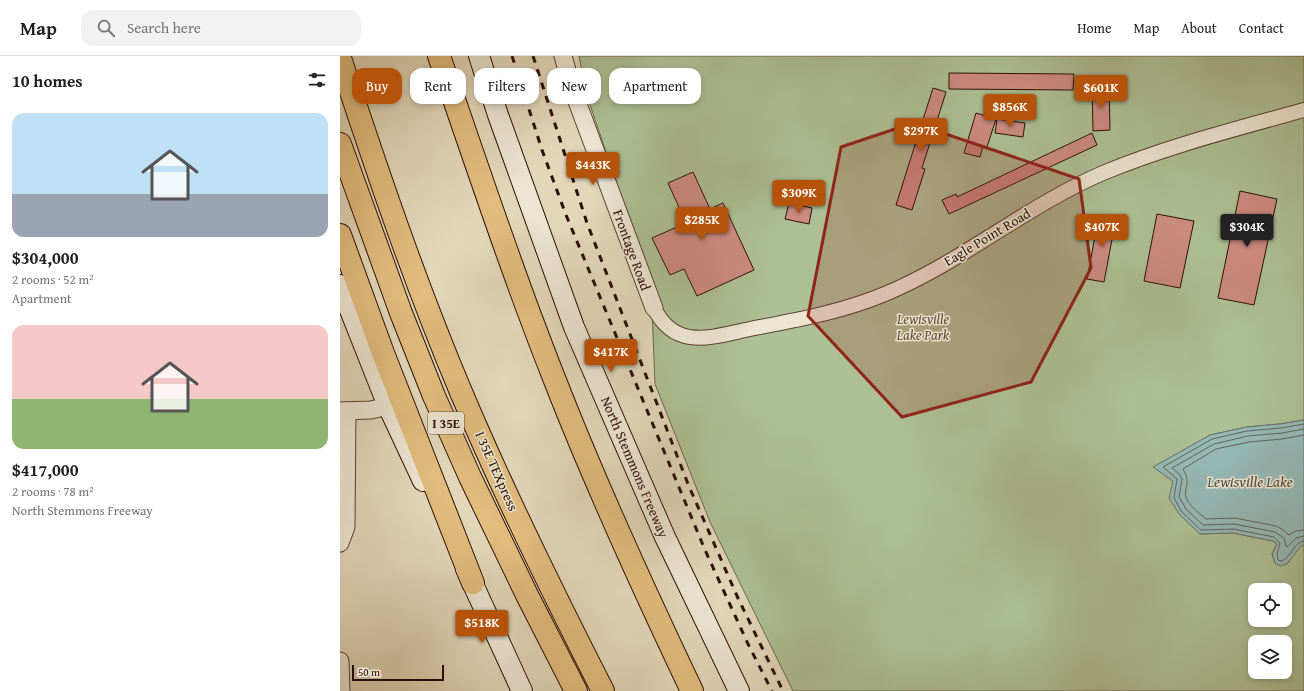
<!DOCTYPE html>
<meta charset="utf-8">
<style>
:root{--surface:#fff;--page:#f2f2f2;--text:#202124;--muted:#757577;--line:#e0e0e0;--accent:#b45309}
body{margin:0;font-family:"Gentium Book Plus",serif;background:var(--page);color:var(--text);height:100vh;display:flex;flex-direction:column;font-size:15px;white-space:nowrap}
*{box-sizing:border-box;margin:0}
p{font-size:13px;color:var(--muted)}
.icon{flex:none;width:22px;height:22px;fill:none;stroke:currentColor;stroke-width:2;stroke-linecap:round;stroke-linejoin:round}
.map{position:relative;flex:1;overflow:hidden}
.details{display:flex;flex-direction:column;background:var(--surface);width:340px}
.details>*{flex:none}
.top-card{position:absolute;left:12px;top:12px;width:380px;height:36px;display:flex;gap:8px}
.buttons{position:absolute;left:908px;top:527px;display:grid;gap:8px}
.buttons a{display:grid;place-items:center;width:44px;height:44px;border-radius:8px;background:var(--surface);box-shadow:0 2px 6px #0003;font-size:20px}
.scale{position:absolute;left:12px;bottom:10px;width:92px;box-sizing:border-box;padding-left:4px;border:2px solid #2a0f02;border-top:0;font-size:11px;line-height:14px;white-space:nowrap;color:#2a0f02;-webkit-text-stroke:3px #ece5d2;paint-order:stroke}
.price{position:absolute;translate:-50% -34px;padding:0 9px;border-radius:4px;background:var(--accent);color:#fff;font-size:13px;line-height:26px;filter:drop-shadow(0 1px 2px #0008)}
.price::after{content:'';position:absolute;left:50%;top:24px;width:12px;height:9px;margin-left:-6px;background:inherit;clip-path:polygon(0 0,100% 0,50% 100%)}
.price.current{background:#222;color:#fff}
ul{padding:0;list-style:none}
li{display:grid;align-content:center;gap:8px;height:212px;padding:0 12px}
li span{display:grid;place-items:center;height:124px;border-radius:12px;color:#555}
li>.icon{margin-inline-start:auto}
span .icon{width:72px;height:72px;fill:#fffc;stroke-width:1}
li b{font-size:17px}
h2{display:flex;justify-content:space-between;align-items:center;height:48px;padding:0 12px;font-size:17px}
.pill{padding:0 14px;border-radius:12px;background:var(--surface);box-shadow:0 2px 6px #0003;font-size:14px;line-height:36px}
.pill.current{background:var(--accent);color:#fff}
header{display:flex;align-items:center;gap:24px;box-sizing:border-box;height:56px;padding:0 20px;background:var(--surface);border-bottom:1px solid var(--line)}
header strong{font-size:19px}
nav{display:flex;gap:22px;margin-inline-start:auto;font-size:14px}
.search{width:280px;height:36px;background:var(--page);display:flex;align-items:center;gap:10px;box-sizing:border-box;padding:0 14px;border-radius:12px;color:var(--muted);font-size:15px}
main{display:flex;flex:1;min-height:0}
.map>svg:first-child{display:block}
.green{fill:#adbf94;stroke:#6c674b;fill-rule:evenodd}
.water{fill:#95b8b5;stroke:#6a746d}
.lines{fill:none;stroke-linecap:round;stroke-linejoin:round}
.shore{stroke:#60645c;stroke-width:1}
.building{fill:#cc8b81;stroke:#2a0f02}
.minor-casing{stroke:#584130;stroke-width:16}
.tertiary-casing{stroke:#584130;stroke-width:19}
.secondary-casing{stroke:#2a0f02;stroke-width:22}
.motorway-casing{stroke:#2a0f02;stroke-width:24}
.minor{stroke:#ece5d2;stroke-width:14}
.tertiary{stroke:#ece5d2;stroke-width:17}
.secondary{stroke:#ece5d2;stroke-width:20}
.motorway{stroke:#e1bc7d;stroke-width:22}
.rail{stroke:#2a0f02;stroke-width:3;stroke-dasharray:7 7;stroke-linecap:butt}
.marked{fill:#8f2418;fill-opacity:0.2;stroke:#8f2418;stroke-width:3;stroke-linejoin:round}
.labels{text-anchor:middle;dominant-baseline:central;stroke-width:3;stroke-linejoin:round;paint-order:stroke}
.shield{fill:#ece5d2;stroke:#644f40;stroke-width:1}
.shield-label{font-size:13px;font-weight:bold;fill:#2a0f02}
.street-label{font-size:14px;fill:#2a0f02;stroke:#ece5d2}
.park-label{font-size:14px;font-style:italic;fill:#584d35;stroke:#ece5d2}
.water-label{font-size:15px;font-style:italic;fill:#4f4a41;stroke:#ece5d2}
</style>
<header>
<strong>Map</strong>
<div class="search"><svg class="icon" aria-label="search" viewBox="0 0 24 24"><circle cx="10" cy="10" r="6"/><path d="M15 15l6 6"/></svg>Search here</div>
<nav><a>Home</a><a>Map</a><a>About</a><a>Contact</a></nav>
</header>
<main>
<section class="details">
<h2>10 homes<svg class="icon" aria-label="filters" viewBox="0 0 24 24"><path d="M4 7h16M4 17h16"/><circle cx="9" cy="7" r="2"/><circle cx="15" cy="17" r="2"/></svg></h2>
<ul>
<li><span style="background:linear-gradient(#bfe0f5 65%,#9aa5b1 0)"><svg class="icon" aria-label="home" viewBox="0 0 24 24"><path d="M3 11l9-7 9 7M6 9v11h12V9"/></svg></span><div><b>$304,000</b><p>2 rooms · 52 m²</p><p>Apartment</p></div></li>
<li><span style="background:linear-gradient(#f6c9c9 60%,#8fb573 0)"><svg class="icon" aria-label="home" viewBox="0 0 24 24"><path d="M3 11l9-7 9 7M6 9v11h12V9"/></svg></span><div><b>$417,000</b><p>2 rooms · 78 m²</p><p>North Stemmons Freeway</p></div></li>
</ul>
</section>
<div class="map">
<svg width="964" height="635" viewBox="0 0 964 635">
<rect width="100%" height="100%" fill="#e2d7ba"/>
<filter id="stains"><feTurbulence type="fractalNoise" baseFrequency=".005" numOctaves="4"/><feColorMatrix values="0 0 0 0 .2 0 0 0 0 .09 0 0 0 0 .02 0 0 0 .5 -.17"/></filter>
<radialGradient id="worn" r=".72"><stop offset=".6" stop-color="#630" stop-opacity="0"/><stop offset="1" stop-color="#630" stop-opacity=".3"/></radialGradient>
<path class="green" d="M 239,0 L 964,0 L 964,364 L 940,368 L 907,371 L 870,379 L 814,411 L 833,425 L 860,478 L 893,477 L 933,485 L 937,488 L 932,498 L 935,507 L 947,508 L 961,489 L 964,489 L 964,635 L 453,635 L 370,466 L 315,328 L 311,228 L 247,40 ZM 915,534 L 945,534 L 945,564 L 915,564 ZM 915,586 L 945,586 L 945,616 L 915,616 Z"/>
<polygon class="water" points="964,364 964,489 961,490 947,508 940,510 935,507 932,498 937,488 933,485 893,477 860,478 839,458 829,442 833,425 813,411 870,379 907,371 940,368"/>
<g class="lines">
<g class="shore">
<path d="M 964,368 L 941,372 L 907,375 L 872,383 L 823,411 L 837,423 L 834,442 L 842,456 L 861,474 L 893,473 L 934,481 L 940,487 L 937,498 L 938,504 L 941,505 C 951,503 953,486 964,485"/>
<polyline points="964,373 942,377 908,380 874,388 832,412 840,419 842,423 839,441 846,453 863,469 894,468 935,476 944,482 946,490 947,491 956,482 964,480"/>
<path d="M 964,379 L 942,383 L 909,386 L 876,393 L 843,413 C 852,428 843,432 846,441 C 849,450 859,457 866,463 L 895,462 L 936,470 L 942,473 L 949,479 L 956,475 L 964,474"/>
</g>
</g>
<g class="building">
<polygon points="609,17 734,18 733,34 609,33"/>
<polygon points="769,31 770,74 753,75 752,32"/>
<polygon points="593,32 606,36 582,112 585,113 572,154 556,149"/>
<polygon points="636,57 656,63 647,91 643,90 640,101 624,97"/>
<polygon points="657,63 685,67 683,81 655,77"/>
<polygon points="752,77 757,89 609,158 602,144 616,138 617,141"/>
<polygon points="353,116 370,153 383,147 414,214 357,240 344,213 330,219 312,182 346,167 328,127"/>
<polygon points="900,135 937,143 914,249 878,242"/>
<polygon points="449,147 472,152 469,168 445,163"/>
<polygon points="817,158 854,165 840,232 804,225"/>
<polygon points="759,159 776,162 764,226 747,223"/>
</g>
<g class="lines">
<g class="minor-casing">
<path id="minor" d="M 314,252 C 335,295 372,281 410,273 C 456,264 502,256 545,238 C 622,206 686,150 763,117 C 828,90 896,73 964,54"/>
</g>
<g class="tertiary-casing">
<g id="tertiary">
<polyline points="223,0 232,32 314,252"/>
<polyline points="0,355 31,354 48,350"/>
<polyline points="0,487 6,471 7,355"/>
<polyline points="0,605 1,635"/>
</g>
</g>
<g class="secondary-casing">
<g id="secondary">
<polyline points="139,0 158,59 234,271 325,481 399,635"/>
<polyline points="0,229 48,350 83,425"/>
<polyline points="126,513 182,635"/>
</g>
</g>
<g class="motorway-casing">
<g id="motorway">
<path d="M 99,0 C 137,109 173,219 216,327 C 257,432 304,534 352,635"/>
<path d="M 0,2 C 37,115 75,227 121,336 C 164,438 213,537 263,635"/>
<polyline points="0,88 61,257 94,340 130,421 188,541 236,635"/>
<polyline points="0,179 43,297 133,527"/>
</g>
</g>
<use href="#minor" class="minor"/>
<use href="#tertiary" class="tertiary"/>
<use href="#secondary" class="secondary"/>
<use href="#motorway" class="motorway"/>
<g class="rail">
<polyline points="172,0 202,94 226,159 365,494 408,588 432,635"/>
<polyline points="193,0 247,167 348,428 397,540 443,635"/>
</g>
</g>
<path class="marked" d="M 573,67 L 739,123 L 751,212 L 691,326 L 562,361 L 468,260 L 501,91 Z"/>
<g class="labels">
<rect class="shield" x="88" y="356" width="36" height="22" rx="3"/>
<g class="shield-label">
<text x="106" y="367">I 35E</text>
</g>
<g class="street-label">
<text transform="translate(647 181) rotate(-31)">Eagle Point Road</text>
<text transform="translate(292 194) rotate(70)">Frontage Road</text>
<text transform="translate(295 411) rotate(67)">North Stemmons Freeway</text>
<text transform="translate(157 415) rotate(66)">I 35E TEXpress</text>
</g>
<g class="park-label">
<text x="583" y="263">Lewisville<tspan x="583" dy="16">Lake Park</tspan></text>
</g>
<g class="water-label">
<text x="910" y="425">Lewisville Lake</text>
</g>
</g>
<rect width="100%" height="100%" filter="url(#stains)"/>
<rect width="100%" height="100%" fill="url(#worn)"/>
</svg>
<div class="buttons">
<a><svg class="icon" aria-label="locate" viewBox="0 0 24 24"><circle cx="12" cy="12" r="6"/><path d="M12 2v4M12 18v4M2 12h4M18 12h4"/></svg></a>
<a><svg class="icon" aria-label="layers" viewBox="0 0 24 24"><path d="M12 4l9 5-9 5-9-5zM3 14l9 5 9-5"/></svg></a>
</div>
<div class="scale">50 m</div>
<b class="price" style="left:761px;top:53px">$601K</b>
<b class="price" style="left:670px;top:72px">$856K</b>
<b class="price" style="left:581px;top:96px">$297K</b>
<b class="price" style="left:253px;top:130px">$443K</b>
<b class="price" style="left:459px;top:158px">$309K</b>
<b class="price" style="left:362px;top:185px">$285K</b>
<b class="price" style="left:762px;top:192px">$407K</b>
<b class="price current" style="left:907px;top:192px">$304K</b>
<b class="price" style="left:271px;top:317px">$417K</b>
<b class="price" style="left:142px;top:588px">$518K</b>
<div class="top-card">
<a class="pill current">Buy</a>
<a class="pill">Rent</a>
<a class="pill">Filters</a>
<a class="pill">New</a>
<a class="pill">Apartment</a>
</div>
</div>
</main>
